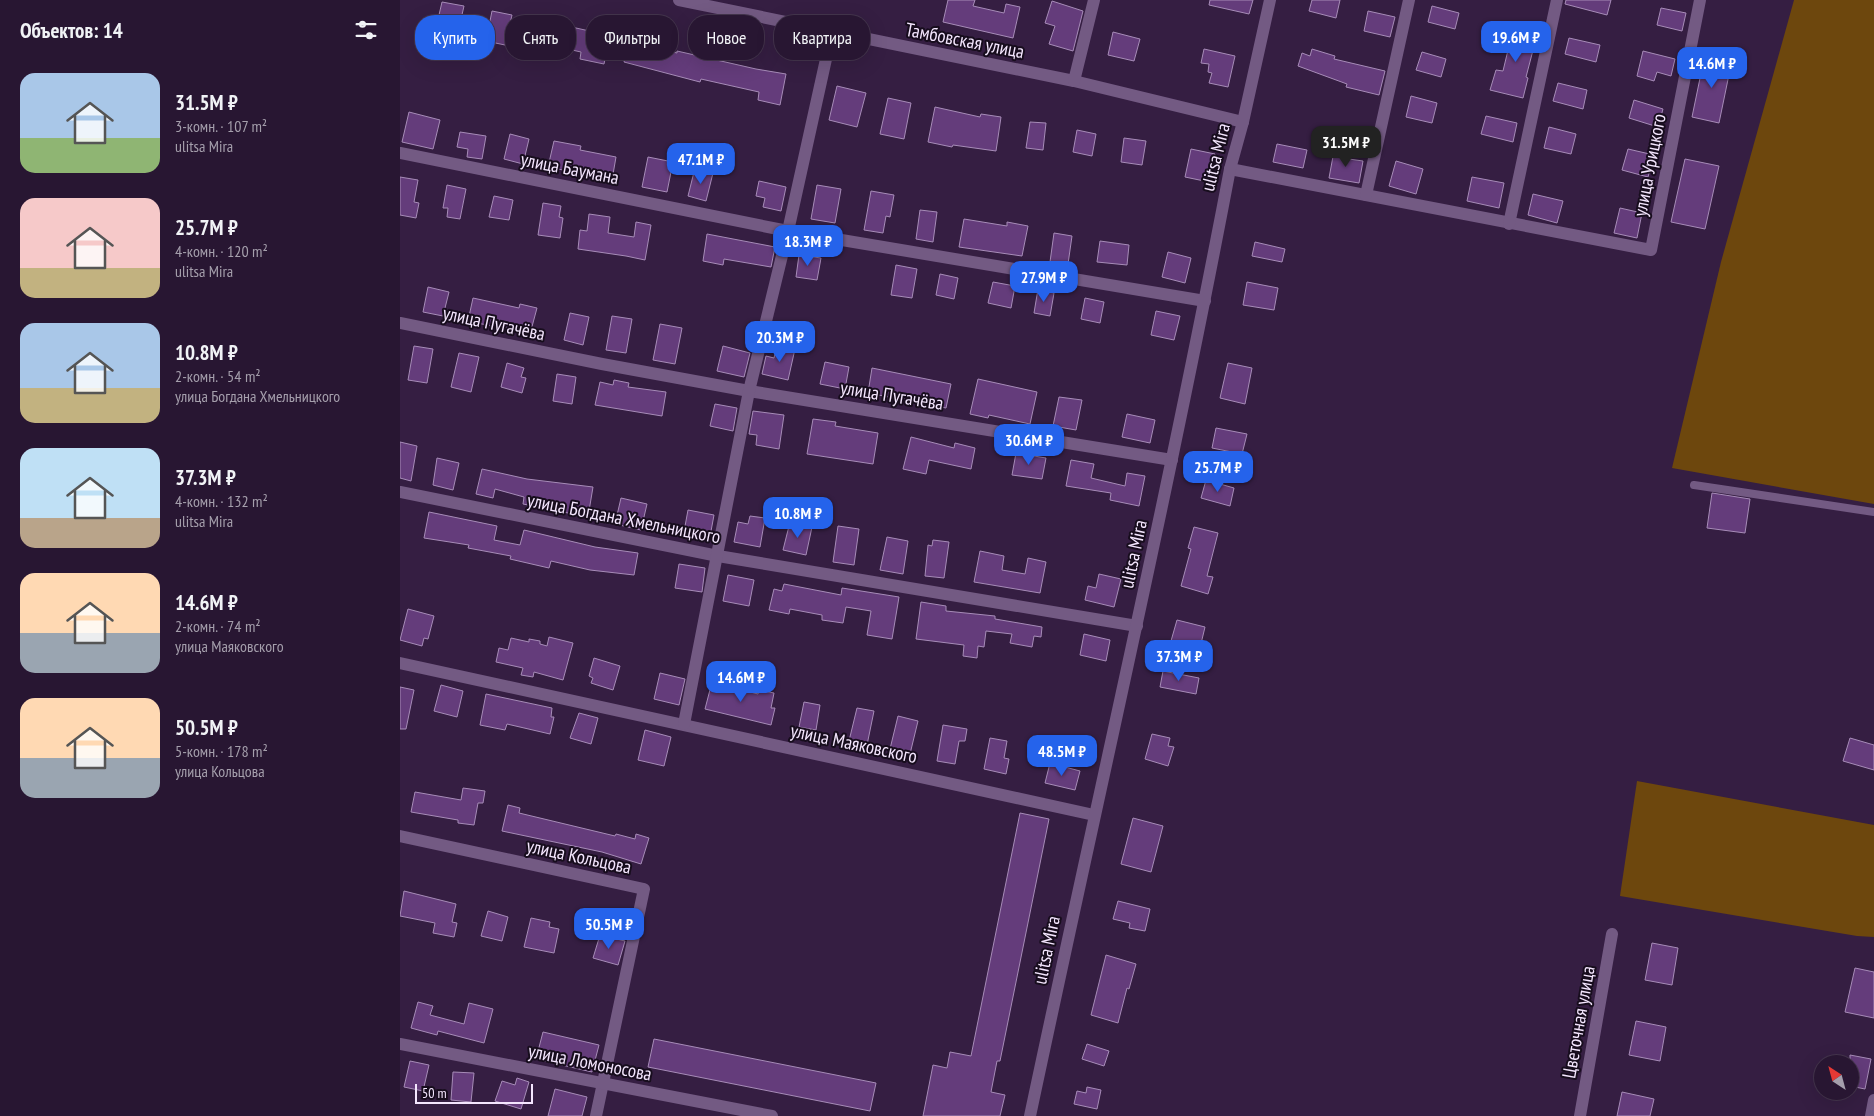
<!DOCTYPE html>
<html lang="ru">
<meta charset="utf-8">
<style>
:root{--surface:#281632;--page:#34233e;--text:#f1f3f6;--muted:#a59fac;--line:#44354d;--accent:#2563eb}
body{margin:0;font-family:"PT Sans Narrow",sans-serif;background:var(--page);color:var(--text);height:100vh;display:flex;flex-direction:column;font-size:19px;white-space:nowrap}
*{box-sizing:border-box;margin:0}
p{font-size:16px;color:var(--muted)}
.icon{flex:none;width:28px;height:28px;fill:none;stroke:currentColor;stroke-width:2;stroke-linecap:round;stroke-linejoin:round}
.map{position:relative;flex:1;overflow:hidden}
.side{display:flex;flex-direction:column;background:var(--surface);width:400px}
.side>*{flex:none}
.guide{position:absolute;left:15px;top:15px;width:475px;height:45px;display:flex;gap:10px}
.needle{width:32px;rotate:324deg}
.fabs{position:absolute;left:1414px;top:1055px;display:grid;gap:10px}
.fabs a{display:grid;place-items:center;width:45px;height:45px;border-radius:50%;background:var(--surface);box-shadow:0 5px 20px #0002,0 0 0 1px var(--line);font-size:25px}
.scale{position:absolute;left:15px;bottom:12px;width:118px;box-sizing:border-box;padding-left:5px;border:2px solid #f4e6fe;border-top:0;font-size:14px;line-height:18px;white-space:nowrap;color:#f4e6fe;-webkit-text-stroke:4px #170d1d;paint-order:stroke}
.price{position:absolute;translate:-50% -42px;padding:0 11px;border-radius:10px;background:var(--accent);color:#fff;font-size:16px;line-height:32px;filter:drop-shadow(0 1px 2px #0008)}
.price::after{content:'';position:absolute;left:50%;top:30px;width:15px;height:11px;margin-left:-8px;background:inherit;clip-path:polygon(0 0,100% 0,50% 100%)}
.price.current{background:#222;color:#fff}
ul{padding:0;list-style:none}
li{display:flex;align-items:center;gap:15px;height:125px;padding:0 20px}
li span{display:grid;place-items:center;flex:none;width:140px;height:100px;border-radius:15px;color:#555}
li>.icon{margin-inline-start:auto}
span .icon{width:60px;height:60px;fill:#fffc;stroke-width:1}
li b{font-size:21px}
h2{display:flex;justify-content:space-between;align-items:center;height:60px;padding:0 20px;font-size:21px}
.tag{padding:0 18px;border-radius:20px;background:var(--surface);box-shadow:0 5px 20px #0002,0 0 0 1px var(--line);font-size:18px;line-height:45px}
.tag.current{background:var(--accent);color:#fff}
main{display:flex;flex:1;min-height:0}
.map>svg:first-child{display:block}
.green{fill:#6d470d}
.building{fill:#643c7b;stroke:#a78cb8}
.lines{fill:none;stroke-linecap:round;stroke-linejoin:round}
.lane{stroke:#735a83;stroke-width:8}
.street{stroke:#735a83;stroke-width:12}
.labels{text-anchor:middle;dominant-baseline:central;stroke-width:4;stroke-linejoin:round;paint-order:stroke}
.street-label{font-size:19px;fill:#f4e6fe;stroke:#170d1d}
</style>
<main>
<section class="side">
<h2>Объектов: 14<svg class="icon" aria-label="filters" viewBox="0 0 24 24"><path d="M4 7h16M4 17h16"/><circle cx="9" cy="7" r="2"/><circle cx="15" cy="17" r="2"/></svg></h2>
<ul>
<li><span style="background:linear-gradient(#a9c7e8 65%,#8fb573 0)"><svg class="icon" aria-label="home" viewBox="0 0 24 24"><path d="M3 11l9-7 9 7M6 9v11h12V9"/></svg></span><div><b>31.5M ₽</b><p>3-комн. · 107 m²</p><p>ulitsa Mira</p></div></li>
<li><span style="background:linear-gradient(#f6c9c9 70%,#c2b280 0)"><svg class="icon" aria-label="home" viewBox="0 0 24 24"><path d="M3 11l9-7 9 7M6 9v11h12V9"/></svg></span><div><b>25.7M ₽</b><p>4-комн. · 120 m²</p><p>ulitsa Mira</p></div></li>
<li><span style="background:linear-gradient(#a9c7e8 65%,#c2b280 0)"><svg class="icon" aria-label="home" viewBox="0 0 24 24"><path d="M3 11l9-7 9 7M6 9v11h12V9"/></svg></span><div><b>10.8M ₽</b><p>2-комн. · 54 m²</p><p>улица Богдана Хмельницкого</p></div></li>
<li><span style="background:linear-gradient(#bfe0f5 70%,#b9a48a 0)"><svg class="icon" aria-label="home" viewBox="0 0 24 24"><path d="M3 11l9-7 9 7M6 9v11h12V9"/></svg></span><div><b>37.3M ₽</b><p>4-комн. · 132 m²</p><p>ulitsa Mira</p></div></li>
<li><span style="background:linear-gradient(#ffd9b3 60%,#9aa5b1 0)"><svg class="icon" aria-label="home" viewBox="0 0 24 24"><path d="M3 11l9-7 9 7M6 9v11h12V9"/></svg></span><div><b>14.6M ₽</b><p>2-комн. · 74 m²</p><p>улица Маяковского</p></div></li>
<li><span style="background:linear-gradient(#ffd9b3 60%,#9aa5b1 0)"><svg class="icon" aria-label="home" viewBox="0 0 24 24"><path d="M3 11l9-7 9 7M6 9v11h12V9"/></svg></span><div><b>50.5M ₽</b><p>5-комн. · 178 m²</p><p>улица Кольцова</p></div></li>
</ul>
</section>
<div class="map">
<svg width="1474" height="1116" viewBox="0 0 1474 1116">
<rect width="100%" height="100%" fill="#351e42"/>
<g class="green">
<polygon points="1394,0 1474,0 1474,504 1272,468 1321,262"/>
<polygon points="1237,781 1474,825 1474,937 1457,936 1220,896"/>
</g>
<g class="building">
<polygon points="548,0 575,0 573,6 604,13 606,4 620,7 613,38 543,22"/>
<polygon points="810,0 853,0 849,14 809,5"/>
<polygon points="912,0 940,0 936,18 909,11"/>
<polygon points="1166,0 1211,0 1207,15 1165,4"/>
<polygon points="652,1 683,11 673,51 649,44 655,26 645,23"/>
<polygon points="42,2 64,6 58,32 36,28"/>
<polygon points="1032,6 1059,13 1055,29 1028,22"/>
<polygon points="1261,8 1286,13 1282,31 1257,25"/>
<polygon points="92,11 112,15 105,45 86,41"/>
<polygon points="968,11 995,17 990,37 964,31"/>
<polygon points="140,20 203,34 200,49 207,50 204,64 180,59 181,52 136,42"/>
<polygon points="1114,25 1138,31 1126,77 1128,78 1123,98 1090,90 1096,70 1103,71"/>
<polygon points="713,32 740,39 734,61 708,55"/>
<polygon points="1169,38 1200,45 1196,62 1165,54"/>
<polygon points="230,41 277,53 277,51 356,69 386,74 380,105 358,100 359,92 301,79 300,82 224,62"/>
<polygon points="804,49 835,56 828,87 809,83 812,73 808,72 809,64 801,63"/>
<polygon points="912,49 935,56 934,59 985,71 979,95 946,87 947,84 898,66 902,53 910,56"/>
<polygon points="1243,51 1275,59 1271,76 1257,72 1254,81 1237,76"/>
<polygon points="1022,52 1046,59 1041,77 1016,70"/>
<polygon points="1305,54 1332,60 1319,123 1292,117"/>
<polygon points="1158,83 1187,90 1183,109 1153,101"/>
<polygon points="437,86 466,93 457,127 429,120"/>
<polygon points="1011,96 1037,103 1032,123 1006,117"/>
<polygon points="488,98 511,103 504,139 480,134"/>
<polygon points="1234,100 1263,109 1258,127 1229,118"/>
<polygon points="535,107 580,117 581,114 601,117 596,151 553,145 552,147 528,142"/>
<polygon points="9,112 40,120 33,149 2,142"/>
<polygon points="1086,116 1117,123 1113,142 1081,134"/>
<polygon points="630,122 646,123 643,150 626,148"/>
<polygon points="1149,127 1176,134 1171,154 1144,148"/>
<polygon points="677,130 696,134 692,156 673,152"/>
<polygon points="60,132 86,136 82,159 67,157 68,149 57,147"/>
<polygon points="110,134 129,139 123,164 104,159"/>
<polygon points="724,138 746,141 742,165 721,162"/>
<polygon points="154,141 181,146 180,150 216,157 212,180 148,167"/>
<polygon points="877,144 907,150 903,168 873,162"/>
<polygon points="791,149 815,154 809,182 785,177"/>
<polygon points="1228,149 1254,155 1248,177 1222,170"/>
<polygon points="934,151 950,154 949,159 963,161 959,183 929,178"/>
<polygon points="248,157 273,162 267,192 242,187"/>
<polygon points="1285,159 1319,166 1305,229 1271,222"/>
<polygon points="996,161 1023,169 1016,194 989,186"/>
<polygon points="295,168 313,173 306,201 288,196"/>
<polygon points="0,177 18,180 14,202 19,203 16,218 0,215"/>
<polygon points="1072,177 1104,183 1099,208 1067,201"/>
<polygon points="359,181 386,187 381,211 363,207 365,198 356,196"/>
<polygon points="47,185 66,189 60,219 47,217 48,208 43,208"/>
<polygon points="417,185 441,189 435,223 411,219"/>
<polygon points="471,191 494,195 490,217 486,216 483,233 464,230"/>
<polygon points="1133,194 1163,201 1157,223 1128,215"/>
<polygon points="94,196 113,200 109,220 89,217"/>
<polygon points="143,203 161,206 159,217 163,218 160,238 138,235"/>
<polygon points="1220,208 1242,213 1237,238 1214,233"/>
<polygon points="520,210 537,212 533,242 516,239"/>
<polygon points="189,214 210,217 208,233 234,237 236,222 251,225 245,260 226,256 178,249 180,230 187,231"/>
<polygon points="564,219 607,226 607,222 628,226 622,256 559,247"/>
<polygon points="654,233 672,236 668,264 650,262"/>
<polygon points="307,234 375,247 371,267 324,259 323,265 303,261"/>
<polygon points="700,241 729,245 727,265 697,262"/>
<polygon points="855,242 885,249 882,262 852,256"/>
<polygon points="768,252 791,258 785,283 762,277"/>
<polygon points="399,255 421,258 417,280 396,277"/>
<polygon points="496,265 517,269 512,298 491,295"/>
<polygon points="540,274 558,278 554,299 536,295"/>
<polygon points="593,282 615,286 611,308 588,303"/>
<polygon points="847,282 878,288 874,310 843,305"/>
<polygon points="28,287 49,292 43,316 23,312"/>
<polygon points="638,289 654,293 650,316 634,313"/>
<polygon points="73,298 119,308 120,304 137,308 130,334 96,325 96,327 68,321"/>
<polygon points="685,298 704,302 700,323 681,319"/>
<polygon points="756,311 780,316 774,340 751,335"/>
<polygon points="170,313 189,317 183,345 164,340"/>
<polygon points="212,316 232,319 226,353 206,350"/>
<polygon points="260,324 282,328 275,364 253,360"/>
<polygon points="377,345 395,349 388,380 362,374 366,356 374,358"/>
<polygon points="14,346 33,349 27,383 8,380"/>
<polygon points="323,346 350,353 344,377 317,371"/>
<polygon points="59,353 79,357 71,392 51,387"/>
<polygon points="425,362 449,367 445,389 420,384"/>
<polygon points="107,363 124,368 121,377 126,378 122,393 101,387"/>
<polygon points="828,363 852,368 845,404 820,398"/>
<polygon points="472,368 551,384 546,408 468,393"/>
<polygon points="157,374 176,377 172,404 153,401"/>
<polygon points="578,379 637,392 630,424 589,415 588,418 570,414"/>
<polygon points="214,380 229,383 228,387 266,392 262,416 195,405 200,382 213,385"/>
<polygon points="659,397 682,400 676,430 653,426"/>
<polygon points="315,404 337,408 333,431 310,426"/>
<polygon points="353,411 384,415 379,449 356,445 357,435 349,434"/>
<polygon points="727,414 755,420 750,443 722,437"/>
<polygon points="413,419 436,422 435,426 478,433 473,464 407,454"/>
<polygon points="816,428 847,434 842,454 812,448"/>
<polygon points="511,437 554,448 555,443 575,448 571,469 529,460 526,474 503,469"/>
<polygon points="0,442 17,446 11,481 0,478"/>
<polygon points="616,453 646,458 642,479 612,475"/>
<polygon points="37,458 59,463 53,490 33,485"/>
<polygon points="671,460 694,464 691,478 725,486 727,473 745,476 739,506 710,500 711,493 666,486"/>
<polygon points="82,469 127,479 193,487 188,517 123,504 124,497 95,489 93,498 76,494"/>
<polygon points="806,480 834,488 830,506 801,498"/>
<polygon points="1312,493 1350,499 1345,533 1307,528"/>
<polygon points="221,498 247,504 241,530 215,524"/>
<polygon points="288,510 314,515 309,542 283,537"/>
<polygon points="29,512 97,526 94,540 120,545 124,530 195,547 238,553 234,575 190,570 151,561 149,568 110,559 111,556 68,548 69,545 24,538"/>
<polygon points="350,516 365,518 360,547 334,542 338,522 348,524"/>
<polygon points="390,522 412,527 406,555 383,550"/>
<polygon points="438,526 459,529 454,565 433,562"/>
<polygon points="794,527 818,533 807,576 813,577 808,594 781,586 791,549 788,548"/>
<polygon points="487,537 508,541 503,574 480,570"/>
<polygon points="533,540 549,542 544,578 525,576 528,545 532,546"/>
<polygon points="580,551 604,556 602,570 625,574 628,558 646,562 640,593 574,582"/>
<polygon points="279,564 305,568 302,592 275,588"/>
<polygon points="699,574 721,579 714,607 685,600 688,586 696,588"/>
<polygon points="328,575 354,580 349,606 323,601"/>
<polygon points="384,584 441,595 442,588 499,597 492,639 467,635 471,611 446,607 443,623 422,620 422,615 390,609 389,614 369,610 374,589 382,591"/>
<polygon points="521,602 546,606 546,611 595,616 595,619 642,627 641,637 634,636 632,647 610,643 612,634 586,631 584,647 578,646 577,658 563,656 564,645 516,639"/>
<polygon points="8,609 34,616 28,639 24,638 22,646 0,640"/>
<polygon points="777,620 805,627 799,652 781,648 782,644 771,641"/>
<polygon points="684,634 710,640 706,661 680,655"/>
<polygon points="149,637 173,643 163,680 134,672 133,677 121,675 123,668 96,662 99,648 108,650 111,638 129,642 129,639 140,641 140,644 147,646"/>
<polygon points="194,658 220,666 213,690 191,683 193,678 189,676"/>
<polygon points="763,671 799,678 796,694 760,687"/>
<polygon points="260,673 285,679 279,705 254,699"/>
<polygon points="312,682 358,694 359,690 374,693 371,708 375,708 371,725 305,709"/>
<polygon points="41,685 63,691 57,717 34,711"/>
<polygon points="0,687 14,690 6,729 0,729"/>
<polygon points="86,694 152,708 151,717 154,717 150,734 107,724 105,730 80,725"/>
<polygon points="404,702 420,705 416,730 399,727"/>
<polygon points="457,708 474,711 467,745 449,741"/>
<polygon points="179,713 198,718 191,744 170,738"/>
<polygon points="498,716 518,721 510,754 490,749"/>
<polygon points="543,725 567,729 565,741 559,741 555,764 537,761"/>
<polygon points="245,730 271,737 264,766 238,760"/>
<polygon points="752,734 770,738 768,746 774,747 768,766 745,759"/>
<polygon points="590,738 607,741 604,758 609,759 606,774 584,769"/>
<polygon points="1450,738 1474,745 1474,770 1443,761"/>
<polygon points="650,763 680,771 675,790 645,783"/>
<polygon points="63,788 85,791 83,803 78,803 74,825 58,823 58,820 11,812 15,792 61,800"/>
<polygon points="108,805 120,808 119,813 215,836 216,834 235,839 236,834 249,838 241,864 202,852 102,831"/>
<polygon points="620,813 649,819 600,1061 597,1061 591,1092 605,1095 600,1116 523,1116 533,1065 547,1068 550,1052 571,1056"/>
<polygon points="733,818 763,826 751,872 721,864"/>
<polygon points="4,891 56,904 52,922 57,923 54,937 33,933 35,923 0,916"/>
<polygon points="718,901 750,909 745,931 729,928 730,923 713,919"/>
<polygon points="88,911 108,917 102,941 81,936"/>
<polygon points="131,918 150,922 149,927 159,929 154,953 124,947"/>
<polygon points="200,935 225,941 218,965 193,958"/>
<polygon points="1252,943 1278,948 1272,985 1245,980"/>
<polygon points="706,955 736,964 729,989 727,988 718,1023 691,1015"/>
<polygon points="1455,968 1474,972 1474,1018 1445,1012"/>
<polygon points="18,1002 33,1006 30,1015 64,1024 69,1003 93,1009 84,1043 38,1031 37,1035 11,1028"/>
<polygon points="1236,1021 1266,1027 1260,1061 1229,1055"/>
<polygon points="143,1032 199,1045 192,1072 136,1059"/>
<polygon points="254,1039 476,1083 470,1111 248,1067"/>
<polygon points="687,1044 709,1051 704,1066 682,1059"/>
<polygon points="1450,1055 1471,1059 1465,1089 1450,1086"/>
<polygon points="10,1061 29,1065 23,1091 4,1087"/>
<polygon points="53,1072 74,1073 71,1102 51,1100"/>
<polygon points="117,1078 129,1082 121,1109 95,1101 102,1081 115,1085"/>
<polygon points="687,1087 701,1090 697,1109 674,1104 677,1091 686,1093"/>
<polygon points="155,1089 187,1097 182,1116 148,1116"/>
<polygon points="1222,1092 1254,1099 1250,1116 1217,1116"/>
</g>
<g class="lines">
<polyline class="lane" points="1294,485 1474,512"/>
<g class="street">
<polyline points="279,0 674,81 843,122"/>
<polyline points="674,81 694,0"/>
<polyline points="0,153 388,231 805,301"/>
<polyline points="830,169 1251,250 1300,0"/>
<polyline points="966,195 1009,0"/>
<polyline points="1109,224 1157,0"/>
<polyline points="0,323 202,364 349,391 772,460"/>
<polyline points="0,492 318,556 737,626"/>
<polyline points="0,663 694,815"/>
<polyline points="284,724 349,391 388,231 432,32"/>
<polyline points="0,836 244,889 196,1116"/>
<polyline points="0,1044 372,1116"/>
<path d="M 630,1116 C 697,800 770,486 830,169 L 843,122 L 870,0"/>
<polyline points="1180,1116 1212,934"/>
<polyline points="1471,1116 1474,1100"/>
</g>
</g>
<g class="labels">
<g class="street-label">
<text transform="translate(565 40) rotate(11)">Тамбовская улица</text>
<text transform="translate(815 157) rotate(-76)">ulitsa Mira</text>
<text transform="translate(1249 165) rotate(-79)">улица Урицкого</text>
<text transform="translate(170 168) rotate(11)">улица Баумана</text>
<text transform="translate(94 323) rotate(12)">улица Пугачёва</text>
<text transform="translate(492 395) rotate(9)">улица Пугачёва</text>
<text transform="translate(224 518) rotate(11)">улица Богдана Хмельницкого</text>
<text transform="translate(733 554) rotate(-78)">ulitsa Mira</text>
<text transform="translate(454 743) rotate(12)">улица Маяковского</text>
<text transform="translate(179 856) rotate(12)">улица Кольцова</text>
<text transform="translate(646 950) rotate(-78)">ulitsa Mira</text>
<text transform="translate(1178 1022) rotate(-80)">Цветочная улица</text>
<text transform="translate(190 1062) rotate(11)">улица Ломоносова</text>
</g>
</g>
</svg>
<div class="fabs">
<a><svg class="needle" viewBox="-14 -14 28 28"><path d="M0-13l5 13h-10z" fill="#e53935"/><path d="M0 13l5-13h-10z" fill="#a59fac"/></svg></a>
</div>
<div class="scale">50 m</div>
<b class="price" style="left:1116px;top:63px">19.6M ₽</b>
<b class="price" style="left:1312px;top:89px">14.6M ₽</b>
<b class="price current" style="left:946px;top:168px">31.5M ₽</b>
<b class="price" style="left:301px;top:185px">47.1M ₽</b>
<b class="price" style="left:408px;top:267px">18.3M ₽</b>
<b class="price" style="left:644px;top:303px">27.9M ₽</b>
<b class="price" style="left:380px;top:363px">20.3M ₽</b>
<b class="price" style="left:629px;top:466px">30.6M ₽</b>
<b class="price" style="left:818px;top:493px">25.7M ₽</b>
<b class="price" style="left:398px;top:539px">10.8M ₽</b>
<b class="price" style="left:779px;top:682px">37.3M ₽</b>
<b class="price" style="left:341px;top:703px">14.6M ₽</b>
<b class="price" style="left:662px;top:777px">48.5M ₽</b>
<b class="price" style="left:209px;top:950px">50.5M ₽</b>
<div class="guide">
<a class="tag current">Купить</a>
<a class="tag">Снять</a>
<a class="tag">Фильтры</a>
<a class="tag">Новое</a>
<a class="tag">Квартира</a>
</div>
</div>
</main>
